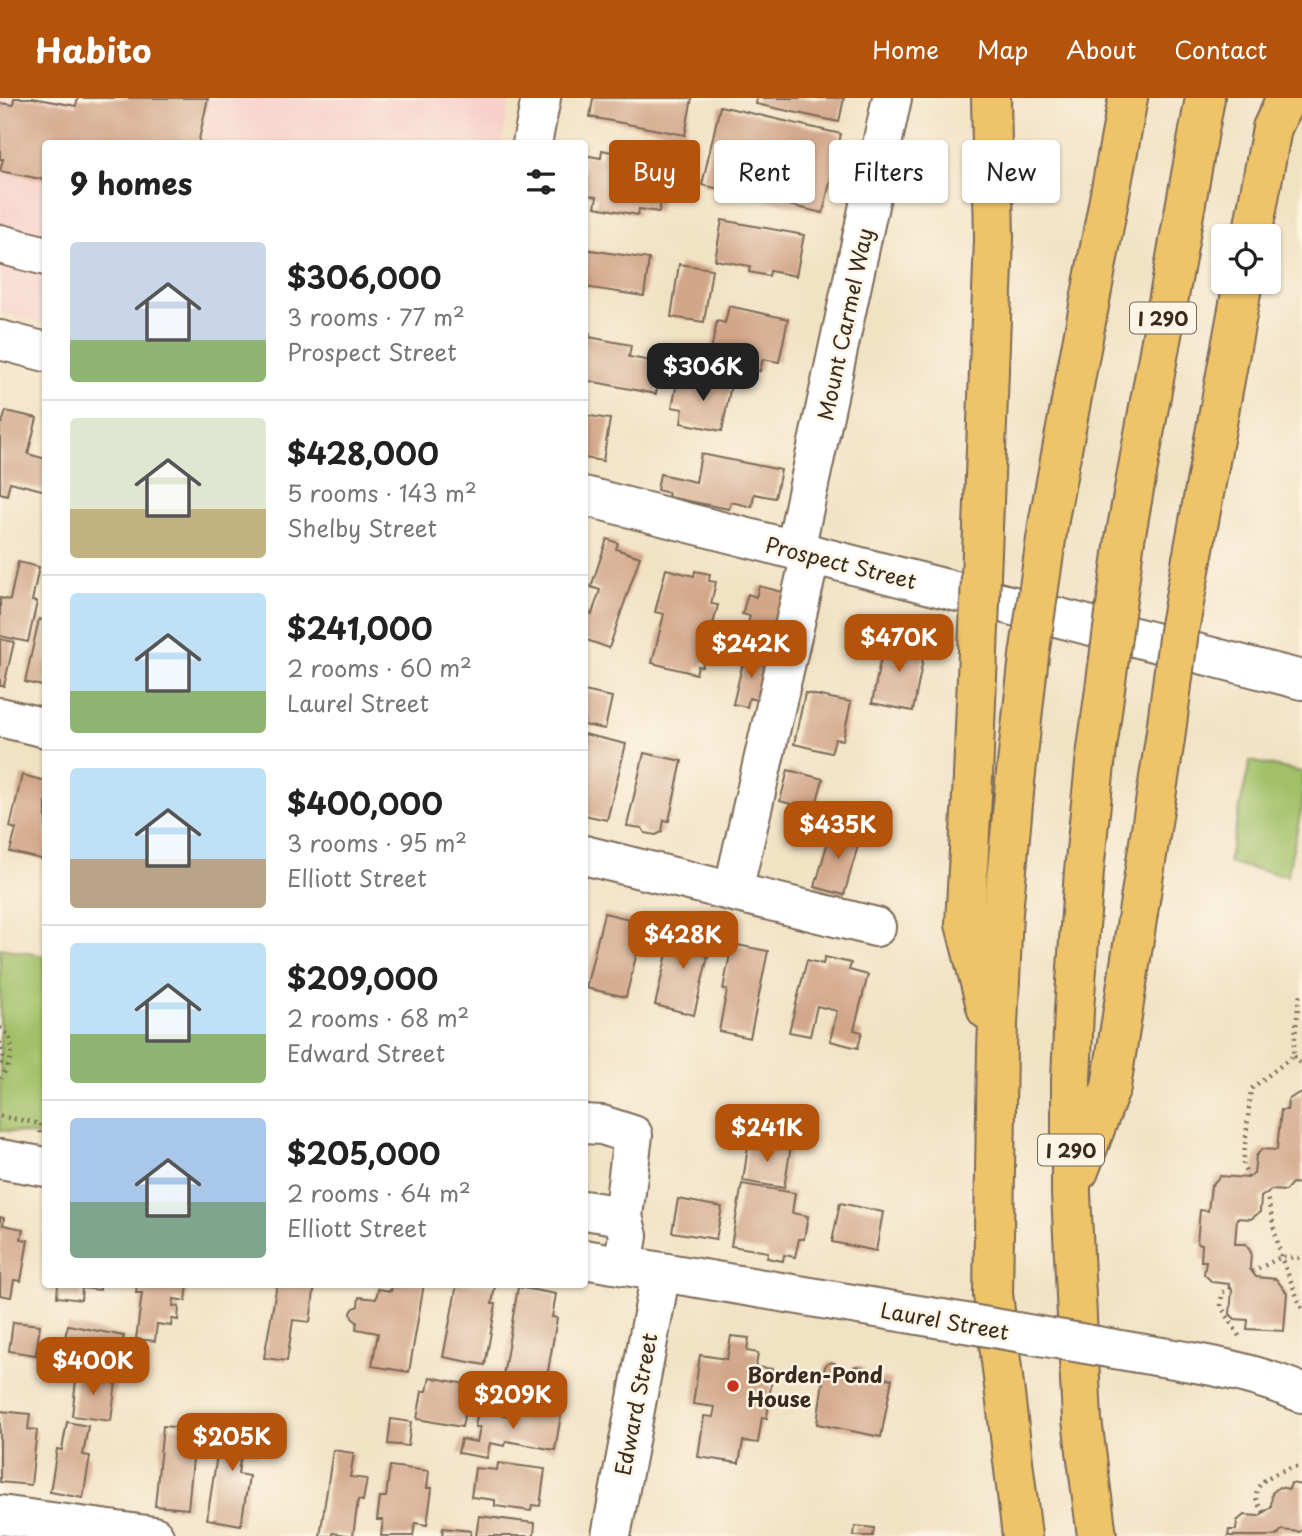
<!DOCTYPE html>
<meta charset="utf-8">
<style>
:root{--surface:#fff;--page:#f6f6f6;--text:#222;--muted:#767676;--line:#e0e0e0;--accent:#b45309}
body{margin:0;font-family:"Playpen Sans",sans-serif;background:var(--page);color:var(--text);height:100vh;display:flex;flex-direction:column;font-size:26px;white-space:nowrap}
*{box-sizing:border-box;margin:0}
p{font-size:23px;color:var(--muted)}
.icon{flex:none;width:38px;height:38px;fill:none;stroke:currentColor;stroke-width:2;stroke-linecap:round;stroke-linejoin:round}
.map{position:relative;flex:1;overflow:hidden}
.panel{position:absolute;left:42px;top:42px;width:546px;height:1148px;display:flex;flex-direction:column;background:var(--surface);border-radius:7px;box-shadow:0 2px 5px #0004}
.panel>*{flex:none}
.top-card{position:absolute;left:609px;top:42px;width:588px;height:63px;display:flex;gap:14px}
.fabs{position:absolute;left:1211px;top:126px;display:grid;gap:14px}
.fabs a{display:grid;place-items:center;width:70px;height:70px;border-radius:7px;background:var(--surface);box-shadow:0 2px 5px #0004;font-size:35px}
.price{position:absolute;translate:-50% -60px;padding:0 16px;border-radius:14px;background:var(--accent);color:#fff;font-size:23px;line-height:46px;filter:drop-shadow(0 2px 4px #0008)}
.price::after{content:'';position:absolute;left:50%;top:42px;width:21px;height:16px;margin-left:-10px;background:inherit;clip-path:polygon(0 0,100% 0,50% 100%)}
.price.current{background:#222;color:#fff}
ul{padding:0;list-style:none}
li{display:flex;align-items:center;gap:21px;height:175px;padding:0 28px}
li+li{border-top:2px solid var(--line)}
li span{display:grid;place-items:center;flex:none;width:196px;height:140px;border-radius:7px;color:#555}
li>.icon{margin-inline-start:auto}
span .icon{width:84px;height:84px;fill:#fffc;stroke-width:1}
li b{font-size:30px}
h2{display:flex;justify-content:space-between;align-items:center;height:84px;padding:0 28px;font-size:30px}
.tag{padding:0 24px;border-radius:7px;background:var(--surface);box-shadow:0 2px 5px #0004;font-size:24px;line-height:63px}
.tag.current{background:var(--accent);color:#fff}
header{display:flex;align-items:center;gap:42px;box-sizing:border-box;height:98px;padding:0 35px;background:var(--accent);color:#fff}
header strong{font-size:33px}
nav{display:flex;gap:38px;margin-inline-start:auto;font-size:24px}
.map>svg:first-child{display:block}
.built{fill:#f7d0c9}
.green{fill:#a1c068;stroke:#6e7543;stroke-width:2}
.building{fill:#d2a689}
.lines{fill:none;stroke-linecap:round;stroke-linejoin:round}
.minor-casing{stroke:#7b6a58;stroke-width:42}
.highway-casing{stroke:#7b6a58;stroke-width:42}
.path{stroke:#7b6a58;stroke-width:4.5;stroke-dasharray:2 5;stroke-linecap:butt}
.minor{stroke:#fff;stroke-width:38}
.highway{stroke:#efc469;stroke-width:38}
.minor-bridge-casing{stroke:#7b6a58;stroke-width:42;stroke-linecap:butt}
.highway-bridge-casing{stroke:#7b6a58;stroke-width:42;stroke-linecap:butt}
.minor-bridge{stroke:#fff;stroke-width:38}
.highway-bridge{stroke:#efc469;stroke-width:38}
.poi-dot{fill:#c8321e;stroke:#fcf5e5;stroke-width:2.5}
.labels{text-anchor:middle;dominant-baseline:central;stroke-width:5;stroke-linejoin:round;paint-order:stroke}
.shield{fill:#fcf5e5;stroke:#75675a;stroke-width:2}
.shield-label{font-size:19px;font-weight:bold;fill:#3b2a1e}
.street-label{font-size:21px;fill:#3b2a1e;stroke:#fcf5e5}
.poi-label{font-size:21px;font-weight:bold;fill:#3b2a1e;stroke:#fcf5e5;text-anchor:start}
</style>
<header>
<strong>Habito</strong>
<nav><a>Home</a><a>Map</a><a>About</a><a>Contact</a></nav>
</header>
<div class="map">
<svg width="1302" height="1438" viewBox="0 0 1302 1438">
<rect width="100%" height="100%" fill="#fcf5e5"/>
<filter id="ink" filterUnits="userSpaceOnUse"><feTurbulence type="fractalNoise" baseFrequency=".0143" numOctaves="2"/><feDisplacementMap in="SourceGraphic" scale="14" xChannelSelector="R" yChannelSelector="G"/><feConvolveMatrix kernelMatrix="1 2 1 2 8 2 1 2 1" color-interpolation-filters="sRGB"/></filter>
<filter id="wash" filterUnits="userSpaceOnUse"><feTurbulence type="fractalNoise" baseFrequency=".00686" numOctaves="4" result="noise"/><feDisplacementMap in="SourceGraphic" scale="28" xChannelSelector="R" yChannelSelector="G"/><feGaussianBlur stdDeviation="1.57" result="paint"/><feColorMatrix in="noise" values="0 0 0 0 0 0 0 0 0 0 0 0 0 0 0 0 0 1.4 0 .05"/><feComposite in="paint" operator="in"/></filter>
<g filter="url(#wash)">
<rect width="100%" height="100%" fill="#f2e2c4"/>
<polygon class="built" points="0,0 510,0 502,45 46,46 45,226 0,214"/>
<g class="green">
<polygon points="1250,663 1302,674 1302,709 1287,778 1228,765"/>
<polygon points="0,850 45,858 45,1039 0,1032"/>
</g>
<g id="blocks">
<g class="building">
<polygon points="14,0 33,0 76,8 78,0 208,0 198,46 46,46 46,82 0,73 3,61 0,61 0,5 13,7"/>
<polygon points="593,0 692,0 685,37 590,19"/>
<polygon points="757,0 844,0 839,24 756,6"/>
<polygon points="720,8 841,36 823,115 702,87"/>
<polygon points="602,52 626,57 625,62 667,70 659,114 639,111 638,117 595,109 597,99 584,96 584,57 601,60"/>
<polygon points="722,122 804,137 796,178 770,173 769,178 749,174 750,168 715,162"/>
<polygon points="584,151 649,161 644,198 584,189"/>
<polygon points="679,166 712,171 704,224 671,219"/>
<polygon points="729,208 788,221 779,264 763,261 760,273 709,262 717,223 725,225"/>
<polygon points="584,234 590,235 589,239 631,247 629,259 662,265 656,296 584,282"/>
<polygon points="689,279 731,287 722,333 681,325 683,311 672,309 677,285 687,287"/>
<polygon points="6,313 37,320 28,356 46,361 46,393 10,384 7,397 0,395 0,325 2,325"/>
<polygon points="584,317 610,321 603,363 584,360"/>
<polygon points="701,356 781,372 775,400 754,396 752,409 731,404 729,411 668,399 669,395 657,392 660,376 696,384"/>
<polygon points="607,441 618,445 616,451 640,459 609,550 584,541 584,514 592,516 600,492 591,489"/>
<polygon points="18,464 39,469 32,503 37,504 28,544 0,538 0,500 10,502"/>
<polygon points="666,471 694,478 695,473 710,476 709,483 716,484 711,506 718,507 702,569 698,568 696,576 652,565 664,516 655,514"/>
<polygon points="759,488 786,495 771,546 744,539 750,518 742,516 748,496 756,499"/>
<polygon points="39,521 46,523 46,589 25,584"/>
<polygon points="885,538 926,546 913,613 872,605"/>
<polygon points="0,541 14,544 4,588 0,588"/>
<polygon points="745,556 769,562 760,603 749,600 747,609 733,606"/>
<polygon points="584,593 612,599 605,631 584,627"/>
<polygon points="805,595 851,604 843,642 835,641 831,655 794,646"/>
<polygon points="584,636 626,646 607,722 584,717"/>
<polygon points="644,655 682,663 669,723 664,722 662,734 656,737 645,735 642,730 627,728"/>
<polygon points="788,672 823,681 812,722 788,716 791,706 780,703"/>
<polygon points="22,677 46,683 46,762 10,754 16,731 10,729"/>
<polygon points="832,729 861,737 844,797 815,789"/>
<polygon points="604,815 638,823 634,841 640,842 626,899 586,890"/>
<polygon points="674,826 706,834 701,856 708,858 694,917 655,907"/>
<polygon points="732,846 768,853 750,940 719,933 727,892 723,891"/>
<polygon points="825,859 851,865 849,872 868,877 854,932 862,934 858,950 830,943 837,913 817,908 810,938 789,934 807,862 823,866"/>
<polygon points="1297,996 1302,996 1302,1086 1292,1085 1285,1093 1271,1092 1261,1099 1260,1114 1251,1121 1237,1120 1235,1146 1245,1146 1251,1154 1250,1171 1256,1179 1276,1181 1287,1195 1284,1233 1247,1231 1248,1222 1235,1221 1230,1216 1232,1192 1229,1186 1212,1184 1204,1176 1206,1163 1201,1163 1202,1146 1197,1145 1200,1112 1208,1113 1211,1088 1220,1078 1248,1080 1254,1075 1256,1058 1262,1051 1277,1052 1281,1012 1287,1012 1288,1002"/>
<polygon points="749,1042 791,1048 784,1090 743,1083"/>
<polygon points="742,1086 795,1095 792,1115 808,1118 804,1141 799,1141 795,1159 784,1157 783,1163 767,1160 768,1154 731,1148"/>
<polygon points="678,1101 722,1109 716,1141 672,1134"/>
<polygon points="840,1105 883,1114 876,1153 832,1144"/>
<polygon points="0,1119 4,1120 3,1127 23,1131 21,1141 28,1142 21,1183 14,1182 11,1199 0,1197"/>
<polygon points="58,1186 100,1186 100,1192 82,1190 81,1202 57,1199"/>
<polygon points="137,1186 188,1186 186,1203 174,1201 173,1208 179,1209 178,1222 172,1221 171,1228 157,1226 155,1243 136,1241 142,1195 136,1195"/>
<polygon points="277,1186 315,1186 310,1224 293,1222 287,1263 264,1260"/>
<polygon points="392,1186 424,1186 409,1274 372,1268 378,1235 356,1231 357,1224 352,1220 351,1215 353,1211 358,1208 359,1199 376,1201 378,1191 391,1193"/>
<polygon points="457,1186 495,1188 492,1206 496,1206 485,1267 443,1259"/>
<polygon points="518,1189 556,1196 552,1219 557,1220 545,1291 502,1284"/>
<polygon points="13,1224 40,1227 36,1257 9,1253"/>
<polygon points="68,1227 124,1238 117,1269 78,1261 80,1247 64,1243"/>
<polygon points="731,1238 749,1240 747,1253 758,1255 756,1269 773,1271 767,1320 762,1319 758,1345 743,1343 739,1365 698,1359 704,1318 713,1319 715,1309 693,1306 700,1257 727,1261"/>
<polygon points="831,1264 835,1265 837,1272 849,1273 855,1268 862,1269 870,1278 892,1281 881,1339 817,1326 825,1268"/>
<polygon points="77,1273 96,1275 95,1281 116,1284 111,1323 72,1318"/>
<polygon points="430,1279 470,1287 462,1329 417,1321 422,1293 427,1293"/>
<polygon points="512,1308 561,1317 555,1352 506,1343 505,1348 490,1345 487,1360 458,1355 461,1341 477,1344 480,1329 475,1329 478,1312 510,1318"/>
<polygon points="0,1313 30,1316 28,1331 37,1332 31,1387 0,1384"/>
<polygon points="391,1321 411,1324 408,1348 388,1346"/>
<polygon points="67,1324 88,1328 83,1357 90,1358 83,1400 50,1394 57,1351 62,1352"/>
<polygon points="222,1325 261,1331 257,1357 241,1355 238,1376 249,1378 241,1427 207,1421"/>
<polygon points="163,1328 196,1331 188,1411 155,1408"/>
<polygon points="333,1352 354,1355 350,1379 367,1381 363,1403 358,1402 353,1438 333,1435 333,1438 320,1438"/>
<polygon points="498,1365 545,1371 540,1408 532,1407 531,1413 495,1408 495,1402 471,1399 475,1370 497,1372"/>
<polygon points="390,1368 429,1373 427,1390 432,1390 427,1427 415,1425 413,1438 381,1438 383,1422 377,1422 380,1399 386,1399"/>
<polygon points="1291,1385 1302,1387 1302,1432 1299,1434 1282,1432 1275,1438 1228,1438 1229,1432 1236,1432 1237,1423 1244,1417 1259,1418 1271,1409 1272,1395 1279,1389 1289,1391"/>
<polygon points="479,1418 535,1425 534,1438 476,1438"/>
<polygon points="855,1428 874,1430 873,1438 854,1438"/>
<polygon points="443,1430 471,1433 470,1438 442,1438"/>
</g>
</g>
</g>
<g filter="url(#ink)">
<use href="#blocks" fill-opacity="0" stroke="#7b6a58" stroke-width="2"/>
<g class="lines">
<g class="minor-casing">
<g id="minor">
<polyline points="532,46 541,0"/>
<polyline points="0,146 46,158"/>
<polyline points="0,242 46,254"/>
<polyline points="584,398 1302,582"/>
<polyline points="795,452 892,0"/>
<polyline points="0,619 46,630"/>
<polyline points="584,757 876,829"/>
<polyline points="733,793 811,456"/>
<polyline points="584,1026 602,1027 633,1037 623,1118 628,1138 623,1167"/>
<polyline points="0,1061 46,1069"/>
<polyline points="584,1112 623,1118"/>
<polyline points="584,1161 942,1221"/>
<path d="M 1138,1255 C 1194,1264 1249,1272 1302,1295"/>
<polyline points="0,1417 154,1438"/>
<polyline points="611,1438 661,1174"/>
</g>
</g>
<g class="highway-casing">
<g id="highway">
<polyline points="1252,138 1272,30 1286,0"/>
<polyline points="984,404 994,141 991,0"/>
<polyline points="1049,421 1128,0"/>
<polyline points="1125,441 1205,0"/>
<polyline points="1192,461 1243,184"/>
<polyline points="1095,666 1084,773 1074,912 1071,982 1071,1095 1082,1322 1097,1438"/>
<polyline points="973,679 965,826 987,912"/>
<polyline points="1015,684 1003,815 997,950 993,1196 1022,1438"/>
<polyline points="1079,1073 1111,989 1165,641"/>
</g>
</g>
<g class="path">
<path d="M 0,930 C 19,941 12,967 0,980"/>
<polyline points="0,944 3,959 0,968"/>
<polyline points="1294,958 1302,968"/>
<polyline points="0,1018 41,1026 40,1036"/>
<polyline points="1248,1080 1243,1067 1251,991 1293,958 1299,899 1302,895"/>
<polyline points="1266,1095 1281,1159 1302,1211"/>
<polyline points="1252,1174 1281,1159 1302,1160"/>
<polyline points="1230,1189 1222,1195 1221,1208 1239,1238"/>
<path d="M 1264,1414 C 1239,1387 1279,1371 1302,1368"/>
<polyline points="1277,1436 1278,1438"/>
</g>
<use href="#minor" class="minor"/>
<use href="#highway" class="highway"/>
<g class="minor-bridge-casing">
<polyline id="minor-bridge" points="942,1221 1138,1255"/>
</g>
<g class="highway-bridge-casing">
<g id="highway-bridge">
<polyline points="1165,641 1179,533 1192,461"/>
<polyline points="1095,666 1125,441"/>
<polyline points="973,679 984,404"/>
<polyline points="1015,684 1029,558 1049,421"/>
</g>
</g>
<use href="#minor-bridge" class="minor-bridge"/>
<use href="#highway-bridge" class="highway-bridge"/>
</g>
</g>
<circle class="poi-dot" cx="733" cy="1288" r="7"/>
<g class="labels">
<g class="shield">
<rect x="1130" y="204.5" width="66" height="31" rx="5"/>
<rect x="1038" y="1036.5" width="66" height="31" rx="5"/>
</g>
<g class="shield-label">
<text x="1163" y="220">I 290</text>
<text x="1071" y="1052">I 290</text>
</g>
<g class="street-label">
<text transform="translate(844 226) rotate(-78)">Mount Carmel Way</text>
<text transform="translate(841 464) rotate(14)">Prospect Street</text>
<text transform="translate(945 1222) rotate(10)">Laurel Street</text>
<text transform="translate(635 1306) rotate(-79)">Edward Street</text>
</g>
<g class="poi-label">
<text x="747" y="1276">Borden-Pond<tspan x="747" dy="24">House</tspan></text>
</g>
</g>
</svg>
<div class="fabs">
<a><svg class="icon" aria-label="locate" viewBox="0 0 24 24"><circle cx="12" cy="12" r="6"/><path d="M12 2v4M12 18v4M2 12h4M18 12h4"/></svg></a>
</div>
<b class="price current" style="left:703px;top:305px">$306K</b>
<b class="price" style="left:899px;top:576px">$470K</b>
<b class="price" style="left:751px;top:582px">$242K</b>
<b class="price" style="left:838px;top:763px">$435K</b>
<b class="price" style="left:683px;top:873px">$428K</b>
<b class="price" style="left:767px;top:1066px">$241K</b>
<b class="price" style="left:93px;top:1299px">$400K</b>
<b class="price" style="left:513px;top:1333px">$209K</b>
<b class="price" style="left:232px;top:1375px">$205K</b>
<div class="top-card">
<a class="tag current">Buy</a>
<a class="tag">Rent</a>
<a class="tag">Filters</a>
<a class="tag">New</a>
</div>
<section class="panel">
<h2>9 homes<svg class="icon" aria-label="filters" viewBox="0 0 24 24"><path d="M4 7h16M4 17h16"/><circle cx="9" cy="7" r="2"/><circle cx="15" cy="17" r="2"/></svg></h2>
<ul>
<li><span style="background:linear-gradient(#c9d6e8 70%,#8fb573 0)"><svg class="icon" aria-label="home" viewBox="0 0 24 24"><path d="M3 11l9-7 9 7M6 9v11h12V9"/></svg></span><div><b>$306,000</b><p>3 rooms · 77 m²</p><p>Prospect Street</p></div></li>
<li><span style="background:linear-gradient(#dfe7d0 65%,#c2b280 0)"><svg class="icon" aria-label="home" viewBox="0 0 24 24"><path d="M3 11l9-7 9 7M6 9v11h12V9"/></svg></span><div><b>$428,000</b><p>5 rooms · 143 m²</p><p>Shelby Street</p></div></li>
<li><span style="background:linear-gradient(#bfe0f5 70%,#8fb573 0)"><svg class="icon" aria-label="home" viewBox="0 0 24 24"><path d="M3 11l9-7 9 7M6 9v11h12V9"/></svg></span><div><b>$241,000</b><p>2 rooms · 60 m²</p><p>Laurel Street</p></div></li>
<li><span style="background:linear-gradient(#bfe0f5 65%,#b9a48a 0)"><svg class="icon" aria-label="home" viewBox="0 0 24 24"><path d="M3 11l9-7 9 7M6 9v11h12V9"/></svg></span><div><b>$400,000</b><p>3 rooms · 95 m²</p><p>Elliott Street</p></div></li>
<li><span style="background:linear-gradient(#bfe0f5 65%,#8fb573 0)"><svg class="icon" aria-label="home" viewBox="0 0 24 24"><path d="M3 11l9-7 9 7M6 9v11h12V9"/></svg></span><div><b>$209,000</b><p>2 rooms · 68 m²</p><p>Edward Street</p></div></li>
<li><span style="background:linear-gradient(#a9c7e8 60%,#7fa58c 0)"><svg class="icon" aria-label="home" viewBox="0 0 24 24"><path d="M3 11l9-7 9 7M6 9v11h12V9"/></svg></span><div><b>$205,000</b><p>2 rooms · 64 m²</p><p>Elliott Street</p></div></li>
</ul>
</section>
</div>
